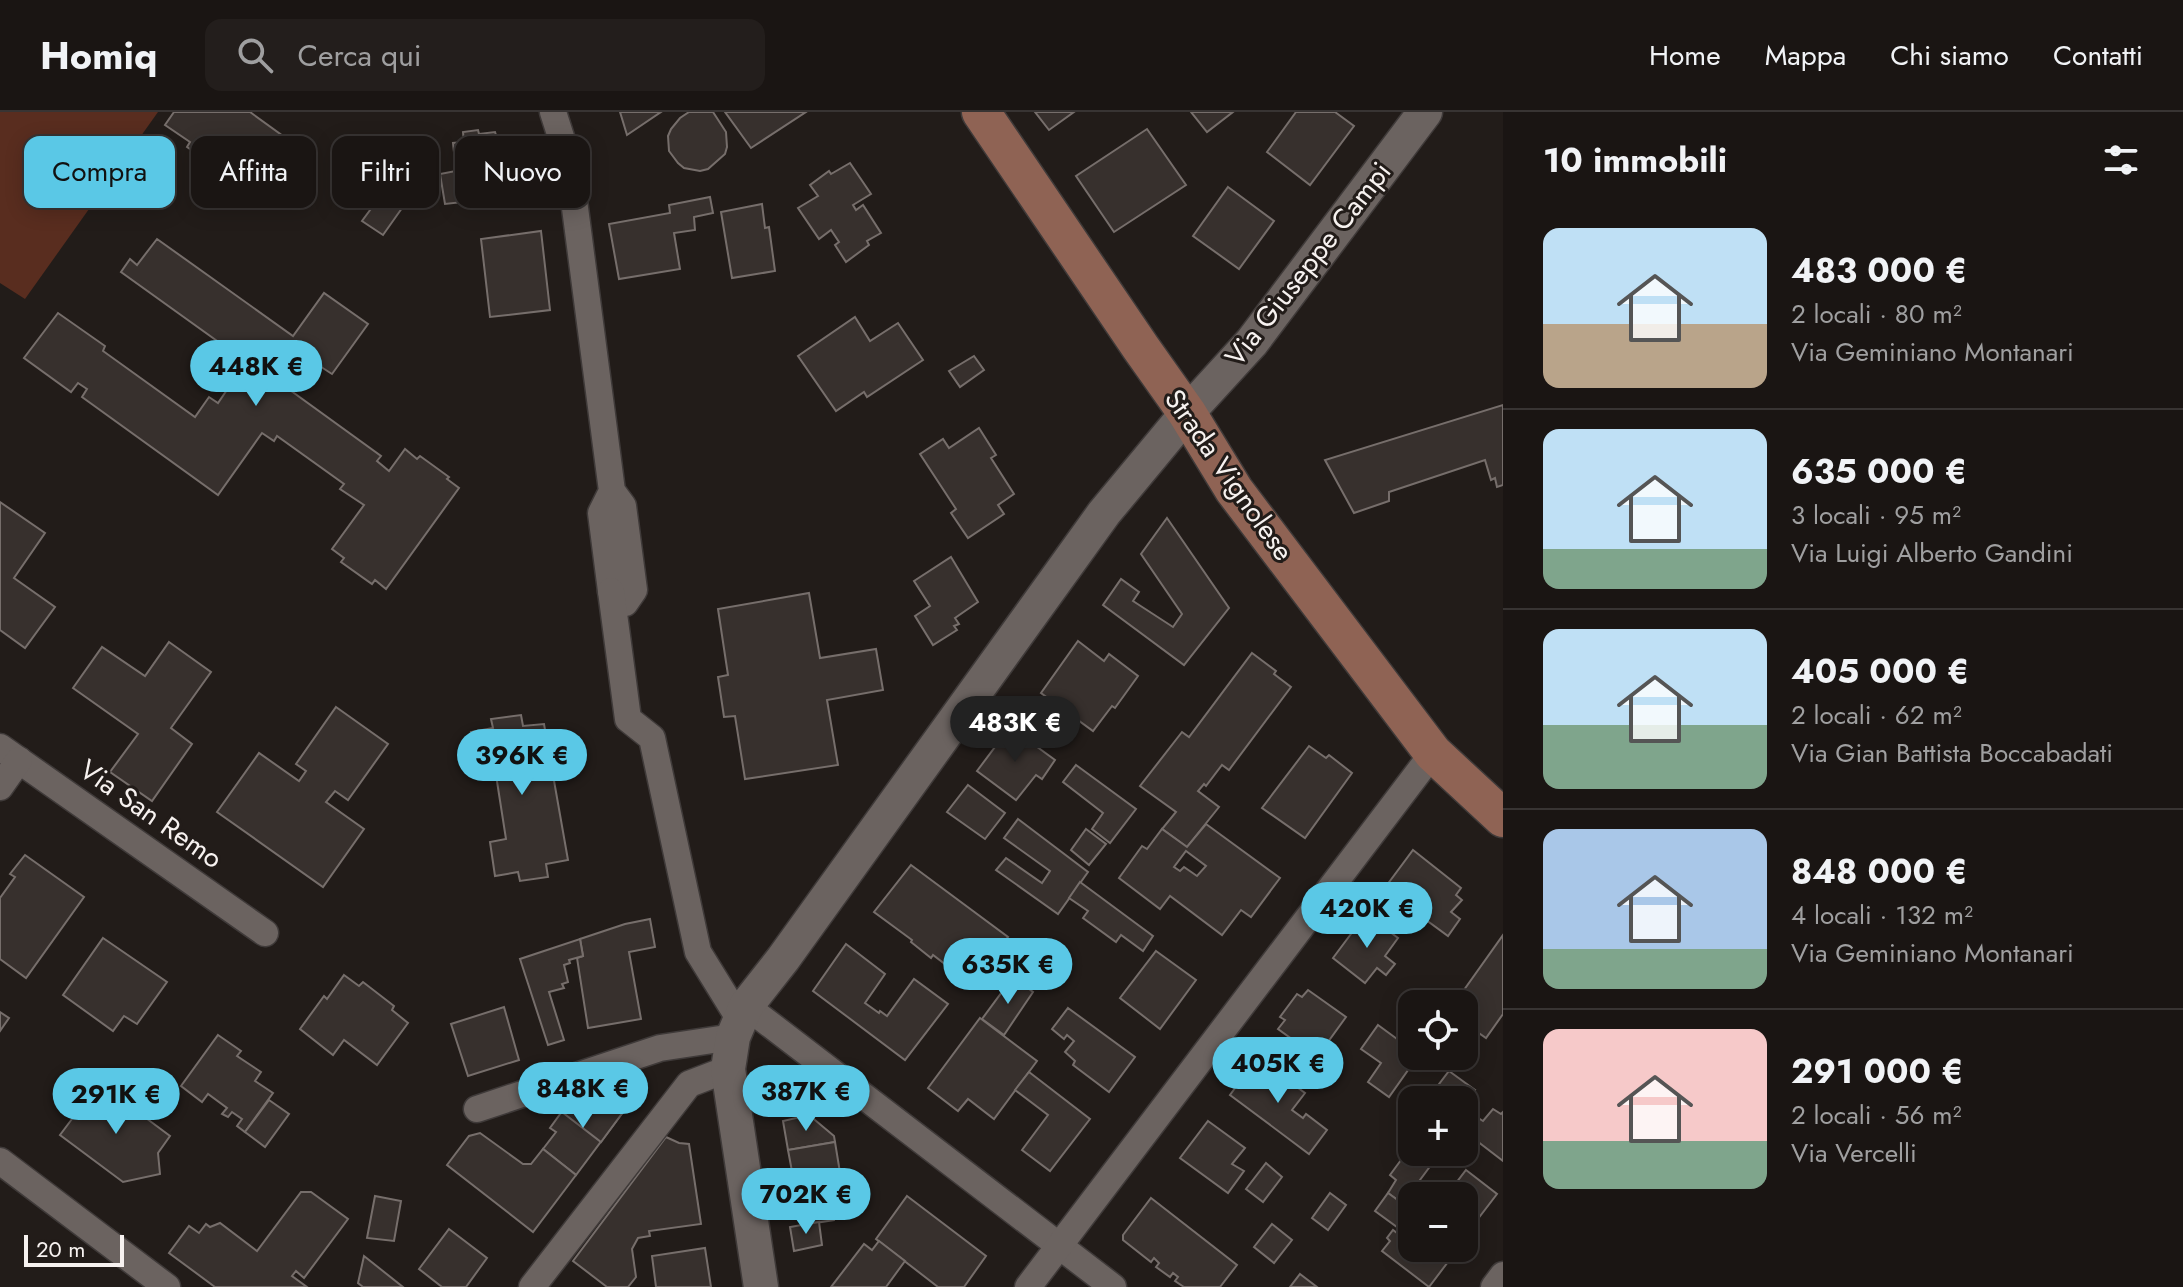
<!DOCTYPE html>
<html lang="it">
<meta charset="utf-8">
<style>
:root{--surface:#1a1513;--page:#231e1c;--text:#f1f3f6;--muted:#9f9fa0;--line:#383433;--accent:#5ac8e6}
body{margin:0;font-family:Jost,sans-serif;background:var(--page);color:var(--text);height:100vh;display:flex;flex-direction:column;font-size:30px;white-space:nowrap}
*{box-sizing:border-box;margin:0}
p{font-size:26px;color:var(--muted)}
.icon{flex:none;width:44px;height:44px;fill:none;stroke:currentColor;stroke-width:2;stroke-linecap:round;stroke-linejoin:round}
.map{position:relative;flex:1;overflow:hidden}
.drawer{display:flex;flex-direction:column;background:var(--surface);width:680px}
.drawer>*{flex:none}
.top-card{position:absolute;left:24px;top:24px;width:760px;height:72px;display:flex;gap:16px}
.fabs{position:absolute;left:1398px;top:878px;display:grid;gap:16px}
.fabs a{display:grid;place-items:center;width:80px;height:80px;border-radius:16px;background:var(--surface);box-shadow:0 4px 20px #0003,0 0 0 2px var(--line);font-size:40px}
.scale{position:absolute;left:24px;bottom:20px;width:100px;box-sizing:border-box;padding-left:8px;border:4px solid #f7f2f0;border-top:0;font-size:22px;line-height:28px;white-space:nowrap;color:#f7f2f0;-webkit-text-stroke:6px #221c19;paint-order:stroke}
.price{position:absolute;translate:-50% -68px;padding:0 18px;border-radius:28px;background:var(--accent);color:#111;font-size:26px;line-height:52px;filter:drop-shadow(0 2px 4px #0008)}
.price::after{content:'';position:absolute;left:50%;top:48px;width:24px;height:18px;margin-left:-12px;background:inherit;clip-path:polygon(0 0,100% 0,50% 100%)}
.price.selected{background:#222;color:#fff}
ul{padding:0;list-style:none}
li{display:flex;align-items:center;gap:24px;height:200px;padding:0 40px}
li+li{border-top:2px solid var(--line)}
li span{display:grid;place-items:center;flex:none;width:224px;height:160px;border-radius:16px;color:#555}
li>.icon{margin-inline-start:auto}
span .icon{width:96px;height:96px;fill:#fffc;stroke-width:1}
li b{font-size:34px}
h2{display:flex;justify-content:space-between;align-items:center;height:96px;padding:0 40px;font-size:34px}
.pill{padding:0 28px;border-radius:16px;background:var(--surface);box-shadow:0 4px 20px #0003,0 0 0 2px var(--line);font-size:28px;line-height:72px}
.pill.selected{background:var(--accent);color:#111}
header{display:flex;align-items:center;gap:48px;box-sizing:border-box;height:112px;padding:0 40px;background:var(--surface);border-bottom:2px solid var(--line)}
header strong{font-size:38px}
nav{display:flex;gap:44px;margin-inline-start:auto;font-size:28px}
.search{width:560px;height:72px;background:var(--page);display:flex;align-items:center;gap:20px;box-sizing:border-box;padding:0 28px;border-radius:16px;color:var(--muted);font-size:30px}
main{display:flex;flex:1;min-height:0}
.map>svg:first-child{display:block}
.green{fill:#592d1f}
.building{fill:#37302d;stroke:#766e6b;stroke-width:2;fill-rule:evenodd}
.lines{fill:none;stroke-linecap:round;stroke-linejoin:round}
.minor-casing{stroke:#3f3a39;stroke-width:29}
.tertiary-casing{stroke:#3f3a39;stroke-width:37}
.secondary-casing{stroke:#3f3a39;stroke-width:41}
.minor{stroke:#6b6360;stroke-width:26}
.tertiary{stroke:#6b6360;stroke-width:34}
.secondary{stroke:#8f6354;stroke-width:38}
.labels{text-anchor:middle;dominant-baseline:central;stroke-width:6;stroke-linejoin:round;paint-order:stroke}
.street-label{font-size:28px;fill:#f7f2f0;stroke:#221c19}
</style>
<header>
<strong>Homiq</strong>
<div class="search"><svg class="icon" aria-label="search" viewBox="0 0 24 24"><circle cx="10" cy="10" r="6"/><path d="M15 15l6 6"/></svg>Cerca qui</div>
<nav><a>Home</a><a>Mappa</a><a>Chi siamo</a><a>Contatti</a></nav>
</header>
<main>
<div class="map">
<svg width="1503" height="1175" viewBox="0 0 1503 1175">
<rect width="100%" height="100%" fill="#221c19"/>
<polygon class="green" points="0,0 158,0 25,187 0,171"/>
<g class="building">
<polygon points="174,0 250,0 283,24 257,58 241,47 231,60 203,40 200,44 187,35 190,30 165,13"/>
<polygon points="620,0 661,0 627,23"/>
<polygon points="689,0 713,0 726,20 727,35 725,42 708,57 700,59 684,56 678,51 669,39 668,24 671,17 680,6"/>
<polygon points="725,0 806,0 751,36"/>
<polygon points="1035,0 1074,0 1049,18"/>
<polygon points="1191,0 1233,0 1207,20"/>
<polygon points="1296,0 1335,0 1354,14 1310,73 1267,40"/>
<polygon points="1147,17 1186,73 1114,120 1076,64"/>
<polygon points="478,18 479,22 495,20 497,26 501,26 508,85 445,92 440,62 456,59 453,31 464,30 463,20"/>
<polygon points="367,50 384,61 387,57 402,67 399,72 412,82 383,123 362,109 376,90 351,72"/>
<polygon points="850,51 871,82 853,93 856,98 863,93 881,121 867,129 869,133 846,150 835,133 839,130 831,118 819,127 798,96 818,84 810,73 829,59 831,62"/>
<polygon points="1228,75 1274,109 1239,157 1193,124"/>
<polygon points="710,85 713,101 694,105 695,118 674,121 680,157 619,167 609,112 670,101 669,93"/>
<polygon points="762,92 765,116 769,115 775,159 732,166 721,100"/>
<polygon points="541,119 550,198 490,205 481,127"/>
<polygon points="157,127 293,224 324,181 368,212 332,262 315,251 311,256 314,258 311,263 307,261 299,272 289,265 283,273 381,344 377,349 389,359 405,337 417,347 420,344 449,365 447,367 459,376 386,477 375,468 372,472 341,450 344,446 332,437 364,393 340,377 344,372 277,324 274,329 262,321 218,383 82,285 87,277 78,271 71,280 24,246 58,201 105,234 103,239 195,305 209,285 218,291 233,269 225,263 238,244 121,160 130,147 137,153"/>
<polygon points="855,205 870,229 898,211 923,248 867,285 864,280 836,299 798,244"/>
<polygon points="974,244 984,258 960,275 949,259"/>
<polygon points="1503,293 1503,373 1497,375 1495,366 1491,368 1485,348 1389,380 1389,389 1354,401 1325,348"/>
<polygon points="979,316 996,343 991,346 1014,382 998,393 1004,402 968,426 951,401 956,397 920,342 943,327 949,336"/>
<polygon points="0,390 45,421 14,466 55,495 25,536 0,518"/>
<polygon points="1167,406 1229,496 1184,553 1103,493 1121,467 1139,480 1133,489 1173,515 1182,502 1141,442"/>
<polygon points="951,445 978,490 955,506 959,512 954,514 957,518 933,533 915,504 930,494 914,469"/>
<polygon points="809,481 820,546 876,537 883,578 827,588 838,653 745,667 735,604 724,605 718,565 728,563 718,497"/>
<polygon points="1078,529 1104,549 1109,542 1138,564 1115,596 1112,594 1093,619 1041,581"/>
<polygon points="169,530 211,560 171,616 192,632 152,689 110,660 138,622 73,576 102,535 145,564"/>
<polygon points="1252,541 1276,559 1274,562 1291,575 1229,658 1222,653 1206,674 1204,672 1198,679 1219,695 1187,735 1162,717 1176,700 1140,674 1182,620 1189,625"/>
<polygon points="336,595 388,632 348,688 335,679 326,690 364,717 323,775 217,700 259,641 299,669 306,659 296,652"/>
<polygon points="521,603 523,614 544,612 568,748 546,752 548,765 520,769 518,760 495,764 490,730 506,727 496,663 477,666 475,653 494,650 493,646 476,648 471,620 493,616 491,607"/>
<polygon points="1010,615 1055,648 1042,667 1036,663 1016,688 977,659"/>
<polygon points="1309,634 1326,646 1329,643 1352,661 1305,726 1262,696"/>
<polygon points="1076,653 1136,697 1110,731 1092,717 1103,701 1063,670"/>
<polygon points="968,673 1005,701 985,727 947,700"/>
<polygon points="1018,707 1088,760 1058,802 996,758 1006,746 1042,771 1050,759 1004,726"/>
<path d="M 1206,712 L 1280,766 L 1251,805 L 1241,798 L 1222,823 L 1170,784 L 1160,797 L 1119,766 L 1142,734 L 1147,737 L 1162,717 L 1187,735 ZM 1186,739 L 1206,754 L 1197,764 L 1184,755 L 1180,759 L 1174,755 Z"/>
<polygon points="1086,717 1106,732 1089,753 1071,738"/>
<polygon points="1413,738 1461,776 1456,783 1462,788 1451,800 1460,807 1448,824 1384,777"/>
<polygon points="25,743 84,785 26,866 0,847 0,786 15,765 10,762"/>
<polygon points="911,753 1008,825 971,872 933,843 931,846 911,830 912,828 874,800"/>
<polygon points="1080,770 1153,824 1143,839 1121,823 1116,830 1083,806 1088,799 1069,786"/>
<polygon points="1366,802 1398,826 1385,844 1395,852 1386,863 1377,856 1365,871 1333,846"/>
<polygon points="650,807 655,835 629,840 641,907 588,916 577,846 583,844 580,827 625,812"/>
<polygon points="1503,823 1503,902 1486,926 1466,912 1464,914 1464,892 1454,892"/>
<polygon points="103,826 167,870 137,912 124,904 113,919 63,883"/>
<polygon points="580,827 583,844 569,848 570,851 564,853 568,870 562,872 564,876 549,880 564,928 548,933 520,847"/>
<polygon points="846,832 885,862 865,891 879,901 880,899 887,904 914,867 948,892 905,948 813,879"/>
<polygon points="1156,839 1196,868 1160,917 1120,886"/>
<polygon points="344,863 359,874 363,870 394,894 392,898 408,911 377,953 344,928 333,943 300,917 324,884 327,887"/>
<polygon points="1013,865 1033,880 1004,923 982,907"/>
<polygon points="1308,878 1346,905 1317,945 1278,917 1285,908 1280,905 1297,882 1302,885"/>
<polygon points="504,895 519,948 468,964 451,912"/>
<polygon points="1068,896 1135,945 1109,980 1073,953 1075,949 1065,940 1074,929 1067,923 1064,927 1052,917"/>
<polygon points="0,900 9,906 0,919"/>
<polygon points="980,906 1037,949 994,1007 968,987 958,999 928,976"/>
<polygon points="1378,913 1412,938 1412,944 1418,944 1389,985 1368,970 1381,951 1361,937"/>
<polygon points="218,923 241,939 237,944 261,960 255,969 273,981 245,1020 237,1014 242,1007 232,1000 228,1005 222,1002 227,996 208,982 202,990 181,974"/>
<polygon points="1257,946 1305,981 1292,998 1303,1006 1306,1002 1327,1018 1309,1042 1230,983"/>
<polygon points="1449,959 1475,978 1464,993 1464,988 1444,988 1433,980"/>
<polygon points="1029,960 1090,1007 1050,1059 1022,1038 1048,1003 1015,978"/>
<polygon points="99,971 170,1024 158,1041 160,1062 123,1070 60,1023"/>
<polygon points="1433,980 1444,988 1427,988"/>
<polygon points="616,981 623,993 626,996 576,1063 543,1037 556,1020 550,1016 566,994"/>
<polygon points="616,981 623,993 626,996 601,1030 562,1000 566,994"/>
<polygon points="269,988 289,1002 265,1035 245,1020"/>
<polygon points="1464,997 1483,1009 1493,997 1501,1002 1503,1000 1503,1049 1464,1019"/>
<polygon points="809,1003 834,1024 835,1030 788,1038 783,1009"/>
<polygon points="1208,1009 1245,1036 1232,1052 1244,1059 1228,1081 1180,1046"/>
<polygon points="480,1021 523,1052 531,1052 543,1037 576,1063 533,1120 447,1053 469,1024"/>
<polygon points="666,1025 679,1031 689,1032 701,1112 649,1119 650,1124 638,1126 632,1137 636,1165 628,1175 607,1175 573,1149"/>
<polygon points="835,1030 844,1085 834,1108 802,1113 788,1038"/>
<polygon points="1412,1033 1412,1040 1422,1040 1434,1049 1420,1068 1428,1073 1420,1084 1412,1084 1410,1097 1388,1081 1396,1068 1390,1063"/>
<polygon points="1266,1051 1282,1065 1263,1090 1246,1077"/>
<polygon points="1466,1058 1497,1082 1464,1125 1464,1084 1440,1084 1442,1081 1446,1084"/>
<polygon points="301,1080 311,1080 348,1107 304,1166 296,1159 292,1164 307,1175 215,1175 169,1141 189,1114 199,1121 206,1112 210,1115 220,1111 257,1139"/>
<polygon points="1330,1081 1346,1093 1328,1118 1312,1106"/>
<polygon points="1388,1081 1410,1097 1397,1115 1375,1099"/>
<polygon points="375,1084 401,1089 394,1129 367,1126"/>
<polygon points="907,1084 986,1144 964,1175 938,1175 876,1127"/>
<polygon points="1151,1086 1237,1153 1220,1175 1184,1175 1175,1169 1178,1165 1173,1161 1170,1165 1156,1155 1159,1151 1154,1146 1151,1150 1123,1128 1123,1123"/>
<polygon points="819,1110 822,1133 794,1139 790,1115"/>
<polygon points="1404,1111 1412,1117 1412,1136 1437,1136 1451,1146 1429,1175 1382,1139 1390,1129 1387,1126 1393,1118 1397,1121"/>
<polygon points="1272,1112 1292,1128 1274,1151 1254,1135"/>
<polygon points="449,1117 487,1146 466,1175 442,1175 419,1157"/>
<polygon points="879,1129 905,1149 886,1175 831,1175 864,1132 872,1138"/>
<polygon points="705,1136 711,1175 656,1175 652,1144"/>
<polygon points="364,1144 403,1175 363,1175 358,1171"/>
<polygon points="1300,1162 1317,1175 1290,1175"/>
</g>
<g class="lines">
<g class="minor-casing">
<g id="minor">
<polyline points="553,0 569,50 612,379 623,394 634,478 625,491 611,479 601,401 612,379"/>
<polyline points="611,479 628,607 652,626 698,840 740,908"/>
<polyline points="0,635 265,821"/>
<polyline points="0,675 19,648"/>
<polyline points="746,894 1113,1175"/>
<polyline points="477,997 660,936 733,925"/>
<polyline points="0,1049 167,1175"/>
<polyline points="532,1175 689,972 728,957"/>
<polyline points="1028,1175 1433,641"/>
<polyline points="1494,1175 1503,1163"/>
</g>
</g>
<g class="tertiary-casing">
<polyline id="tertiary" points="761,1175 728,957 733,925 746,894 783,847 1104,401 1187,301 1252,230 1425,0"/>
</g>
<g class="secondary-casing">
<polyline id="secondary" points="981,0 1141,236 1187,301 1234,378 1433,641 1503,706"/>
</g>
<use href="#minor" class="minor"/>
<use href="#tertiary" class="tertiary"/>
<use href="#secondary" class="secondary"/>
</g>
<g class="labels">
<g class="street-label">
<text transform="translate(1308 152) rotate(-52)">Via Giuseppe Campi</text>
<text transform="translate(1229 363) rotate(55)">Strada Vignolese</text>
<text transform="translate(151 702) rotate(35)">Via San Remo</text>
</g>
</g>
</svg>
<div class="fabs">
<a><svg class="icon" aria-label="locate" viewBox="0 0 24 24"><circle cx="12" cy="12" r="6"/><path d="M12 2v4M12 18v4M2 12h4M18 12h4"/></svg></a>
<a>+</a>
<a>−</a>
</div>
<div class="scale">20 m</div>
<b class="price" style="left:256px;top:296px">448K €</b>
<b class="price selected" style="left:1015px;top:652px">483K €</b>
<b class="price" style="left:522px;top:685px">396K €</b>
<b class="price" style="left:1367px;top:838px">420K €</b>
<b class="price" style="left:1008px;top:894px">635K €</b>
<b class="price" style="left:1278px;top:993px">405K €</b>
<b class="price" style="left:583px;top:1018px">848K €</b>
<b class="price" style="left:806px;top:1021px">387K €</b>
<b class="price" style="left:116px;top:1024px">291K €</b>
<b class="price" style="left:806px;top:1124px">702K €</b>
<div class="top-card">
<a class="pill selected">Compra</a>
<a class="pill">Affitta</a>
<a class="pill">Filtri</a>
<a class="pill">Nuovo</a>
</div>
</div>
<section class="drawer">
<h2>10 immobili<svg class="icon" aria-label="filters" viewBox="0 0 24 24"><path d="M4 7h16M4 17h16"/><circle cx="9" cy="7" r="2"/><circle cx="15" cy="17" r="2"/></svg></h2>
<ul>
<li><span style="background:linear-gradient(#bfe0f5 60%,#b9a48a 0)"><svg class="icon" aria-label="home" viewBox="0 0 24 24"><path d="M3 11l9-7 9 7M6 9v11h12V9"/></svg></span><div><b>483 000 €</b><p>2 locali · 80 m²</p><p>Via Geminiano Montanari</p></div></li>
<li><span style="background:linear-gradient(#bfe0f5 75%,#7fa58c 0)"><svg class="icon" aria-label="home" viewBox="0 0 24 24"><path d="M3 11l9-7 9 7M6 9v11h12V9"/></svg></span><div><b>635 000 €</b><p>3 locali · 95 m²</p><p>Via Luigi Alberto Gandini</p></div></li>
<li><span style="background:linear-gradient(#bfe0f5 60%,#7fa58c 0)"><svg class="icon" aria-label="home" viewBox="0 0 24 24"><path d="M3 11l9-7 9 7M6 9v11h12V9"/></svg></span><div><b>405 000 €</b><p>2 locali · 62 m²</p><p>Via Gian Battista Boccabadati</p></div></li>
<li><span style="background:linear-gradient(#a9c7e8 75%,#7fa58c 0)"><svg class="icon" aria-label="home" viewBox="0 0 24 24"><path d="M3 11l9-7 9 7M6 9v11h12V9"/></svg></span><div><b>848 000 €</b><p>4 locali · 132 m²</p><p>Via Geminiano Montanari</p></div></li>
<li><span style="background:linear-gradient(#f6c9c9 70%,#7fa58c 0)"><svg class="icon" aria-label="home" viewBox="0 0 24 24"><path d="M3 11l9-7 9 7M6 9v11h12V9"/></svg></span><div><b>291 000 €</b><p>2 locali · 56 m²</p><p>Via Vercelli</p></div></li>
</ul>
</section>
</main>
